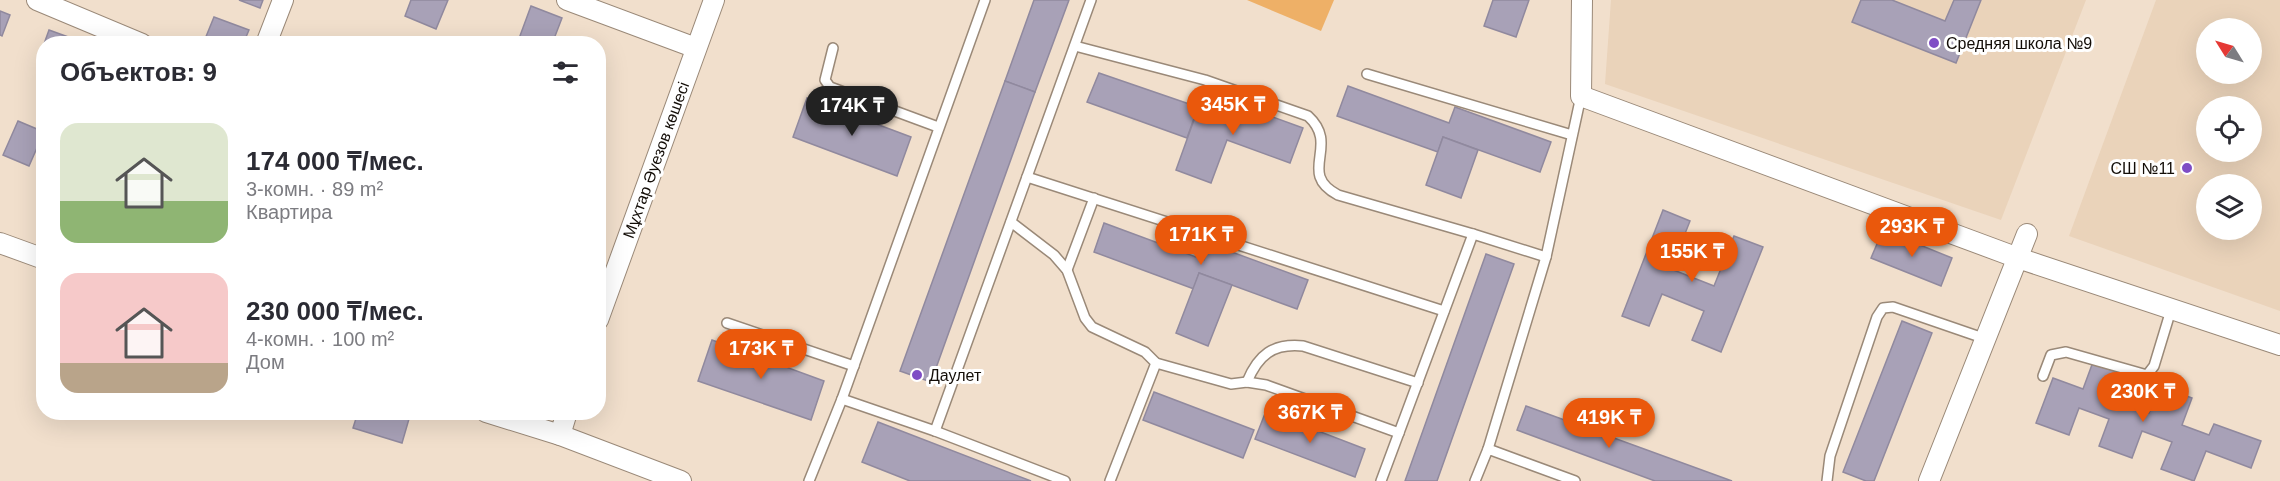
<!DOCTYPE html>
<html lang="ru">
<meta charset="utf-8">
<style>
:root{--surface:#fff;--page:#f2f2f3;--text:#2b2b33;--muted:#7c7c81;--accent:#ea580c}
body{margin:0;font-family:Arial,sans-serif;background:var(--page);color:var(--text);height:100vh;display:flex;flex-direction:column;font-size:22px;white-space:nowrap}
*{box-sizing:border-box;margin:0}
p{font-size:20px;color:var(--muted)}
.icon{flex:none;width:33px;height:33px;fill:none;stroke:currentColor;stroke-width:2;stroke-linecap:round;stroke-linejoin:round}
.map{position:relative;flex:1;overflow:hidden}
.sheet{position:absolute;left:36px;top:36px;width:570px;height:384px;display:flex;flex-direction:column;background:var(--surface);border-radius:24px;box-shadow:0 6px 24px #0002}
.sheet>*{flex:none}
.needle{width:39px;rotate:307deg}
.tools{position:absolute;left:2196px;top:18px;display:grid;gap:12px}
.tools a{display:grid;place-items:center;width:66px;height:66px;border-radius:50%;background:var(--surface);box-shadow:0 6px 24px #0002;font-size:30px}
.price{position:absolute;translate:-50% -51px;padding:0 14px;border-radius:21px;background:var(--accent);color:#fff;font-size:20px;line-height:39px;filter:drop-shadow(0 2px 3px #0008)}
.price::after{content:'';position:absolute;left:50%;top:36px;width:18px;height:14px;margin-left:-9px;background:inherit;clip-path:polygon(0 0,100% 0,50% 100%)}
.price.current{background:#222;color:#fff}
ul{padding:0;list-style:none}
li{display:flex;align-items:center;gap:18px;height:150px;padding:0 24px}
li span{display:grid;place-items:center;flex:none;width:168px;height:120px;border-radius:18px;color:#555}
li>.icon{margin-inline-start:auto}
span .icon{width:72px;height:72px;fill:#fffc;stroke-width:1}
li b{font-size:26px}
h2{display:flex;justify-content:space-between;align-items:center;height:72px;padding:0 24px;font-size:26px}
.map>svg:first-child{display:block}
.built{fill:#ead3ba;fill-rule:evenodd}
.green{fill:#eeb067}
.building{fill:#a8a1b7;stroke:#90899e;stroke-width:1.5}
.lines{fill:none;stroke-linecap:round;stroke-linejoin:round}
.lane-casing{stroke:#9a8978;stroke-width:12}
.street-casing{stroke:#9a8978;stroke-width:22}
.lane{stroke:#fff;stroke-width:9}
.street{stroke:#fff;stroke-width:20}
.poi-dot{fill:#7f4dc5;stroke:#fff;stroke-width:2}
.labels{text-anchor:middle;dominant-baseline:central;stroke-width:6;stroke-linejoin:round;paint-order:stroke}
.poi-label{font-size:16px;fill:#130d07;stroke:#fff;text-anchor:start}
.street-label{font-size:16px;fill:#130d07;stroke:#fff}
</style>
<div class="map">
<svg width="2280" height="481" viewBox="0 0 2280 481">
<rect width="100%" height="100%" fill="#f1dfcc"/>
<g class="built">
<polygon points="1611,0 2086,0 2001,220 1605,84"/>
<path d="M 2156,0 L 2280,0 L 2280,311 L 2069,236 ZM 2206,28 L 2252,28 L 2252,74 L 2206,74 ZM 2206,106 L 2252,106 L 2252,152 L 2206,152 ZM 2206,184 L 2252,184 L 2252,230 L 2206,230 Z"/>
</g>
<polygon class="green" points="1247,0 1334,0 1321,31"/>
<g class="building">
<polygon points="239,0 263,0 260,8"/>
<polygon points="411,0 448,0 436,29 405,16"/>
<polygon points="1034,0 1069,0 1035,92 1005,81"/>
<polygon points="1493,0 1529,0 1516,37 1484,26"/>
<polygon points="1861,0 1892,0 1945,21 1954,0 1981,0 1956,63 1852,22"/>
<polygon points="531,6 562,18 552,44 517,44"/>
<polygon points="0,11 10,15 2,36 0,35"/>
<polygon points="214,17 249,30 243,44 203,44"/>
<polygon points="49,30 82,42 81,44 44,44"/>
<polygon points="1099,73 1198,107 1187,138 1087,102"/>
<polygon points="1005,81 1035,92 931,382 900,371"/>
<polygon points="1348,86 1449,123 1455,107 1551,142 1540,172 1443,137 1438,152 1337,116"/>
<polygon points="1204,92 1303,128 1290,163 1227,140 1211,183 1176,170"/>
<polygon points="807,98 911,137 897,176 793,137"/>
<polygon points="18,121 44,132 29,166 3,155"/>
<polygon points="1443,137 1478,150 1461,198 1426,185"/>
<polygon points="1663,210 1690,221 1671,269 1714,286 1734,236 1763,247 1721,352 1692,340 1704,311 1662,294 1649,326 1622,316"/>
<polygon points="1104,223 1204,260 1210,244 1308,280 1297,309 1199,273 1194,289 1094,252"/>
<polygon points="1883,230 1952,258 1941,286 1871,258"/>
<polygon points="1486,254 1514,264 1437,481 1405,481"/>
<polygon points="1199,273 1232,285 1208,346 1176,333"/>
<polygon points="1902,321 1932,333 1874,481 1866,481 1843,472"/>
<polygon points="712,340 824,381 811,420 698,381"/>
<polygon points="2093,362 2127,374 2117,401 2149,413 2159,386 2192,398 2182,425 2209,435 2214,424 2261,441 2251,468 2206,451 2194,481 2161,469 2172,442 2142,431 2132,458 2099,446 2109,419 2079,408 2069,435 2036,423 2053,378 2083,389"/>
<polygon points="1154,392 1254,430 1243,458 1143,420"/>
<polygon points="1526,406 1732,481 1655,481 1517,430"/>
<polygon points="1266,411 1365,449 1355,477 1255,439"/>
<polygon points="358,412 411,412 402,443 353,428"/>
<polygon points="878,422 1031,481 910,481 862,462"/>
</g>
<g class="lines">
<g class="lane-casing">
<g id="lane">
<path d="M 1075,46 L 1205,80 L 1308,116 C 1341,146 1296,173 1338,195 L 1473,234 L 1546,257"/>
<polyline points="833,48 825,80 830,87 938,127"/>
<polyline points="1367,74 1572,135"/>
<polyline points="1027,177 1444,311"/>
<polyline points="1011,222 1054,255 1067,270 1085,318 1092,327 1145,352 1156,363 1231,384 1247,382 1266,385 1399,433"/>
<polyline points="1067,270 1094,198"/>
<polyline points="727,323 854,366"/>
<polyline points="2043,376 2051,355 2066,352 2147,375 2154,366 2171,310"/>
<path d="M 1247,382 C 1258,355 1273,343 1303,346 L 1418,383"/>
<polyline points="842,399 935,431 1065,481"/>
<polyline points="935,431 1091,0"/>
<polyline points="1488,449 1546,257 1581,96"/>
<polyline points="809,481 842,399 985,0"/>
<polyline points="1110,481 1156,363"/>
<polyline points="1381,481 1473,234"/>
<polyline points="1475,481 1488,449 1575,481"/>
<polyline points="1827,481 1830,456 1877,317 1883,308 1893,307 1986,339"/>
</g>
</g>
<g class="street-casing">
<g id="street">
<polyline points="37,0 142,44"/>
<polyline points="567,0 696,48"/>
<polyline points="1582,0 1581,96 2018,258 2280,345"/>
<polyline points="266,44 283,0"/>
<polyline points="0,243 44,259"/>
<polyline points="598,320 714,0"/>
<polyline points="486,412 560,435 681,481"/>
<polyline points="560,435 567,412"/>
<polyline points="1929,481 2027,234"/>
</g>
</g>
<use href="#lane" class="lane"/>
<use href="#street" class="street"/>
</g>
<g class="poi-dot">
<circle cx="1934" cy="43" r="6"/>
<circle cx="2187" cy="168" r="6"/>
<circle cx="917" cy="375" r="6"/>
</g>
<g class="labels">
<g class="poi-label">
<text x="1946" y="43">Средняя школа №9</text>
<text x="2175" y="168" text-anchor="end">СШ №11</text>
<text x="929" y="375">Даулет</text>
</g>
<g class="street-label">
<text transform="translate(656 160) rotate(-70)">Мұхтар Әуезов көшесі</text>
</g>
</g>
</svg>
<div class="tools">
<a><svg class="needle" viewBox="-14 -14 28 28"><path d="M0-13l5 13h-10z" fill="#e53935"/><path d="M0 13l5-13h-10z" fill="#7c7c81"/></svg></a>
<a><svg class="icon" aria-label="locate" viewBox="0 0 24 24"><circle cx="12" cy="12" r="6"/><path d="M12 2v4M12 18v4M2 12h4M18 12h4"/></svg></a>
<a><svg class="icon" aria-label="layers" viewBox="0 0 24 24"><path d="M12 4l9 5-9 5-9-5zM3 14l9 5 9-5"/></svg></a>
</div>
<b class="price" style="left:1233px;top:136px">345K ₸</b>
<b class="price current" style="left:852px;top:137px">174K ₸</b>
<b class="price" style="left:1912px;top:258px">293K ₸</b>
<b class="price" style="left:1201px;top:266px">171K ₸</b>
<b class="price" style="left:1692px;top:283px">155K ₸</b>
<b class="price" style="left:761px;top:380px">173K ₸</b>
<b class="price" style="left:2143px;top:423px">230K ₸</b>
<b class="price" style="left:1310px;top:444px">367K ₸</b>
<b class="price" style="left:1609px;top:449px">419K ₸</b>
<section class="sheet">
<h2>Объектов: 9<svg class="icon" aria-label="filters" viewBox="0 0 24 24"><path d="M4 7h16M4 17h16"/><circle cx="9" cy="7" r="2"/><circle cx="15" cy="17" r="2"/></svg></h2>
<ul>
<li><span style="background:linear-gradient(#dfe7d0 65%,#8fb573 0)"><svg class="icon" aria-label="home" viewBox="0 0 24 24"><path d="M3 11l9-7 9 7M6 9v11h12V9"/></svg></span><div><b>174 000 ₸/мес.</b><p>3-комн. · 89 m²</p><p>Квартира</p></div></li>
<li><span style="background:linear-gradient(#f6c9c9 75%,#b9a48a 0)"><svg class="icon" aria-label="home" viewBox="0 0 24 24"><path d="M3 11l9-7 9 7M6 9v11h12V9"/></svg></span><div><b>230 000 ₸/мес.</b><p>4-комн. · 100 m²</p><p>Дом</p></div></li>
</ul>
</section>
</div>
